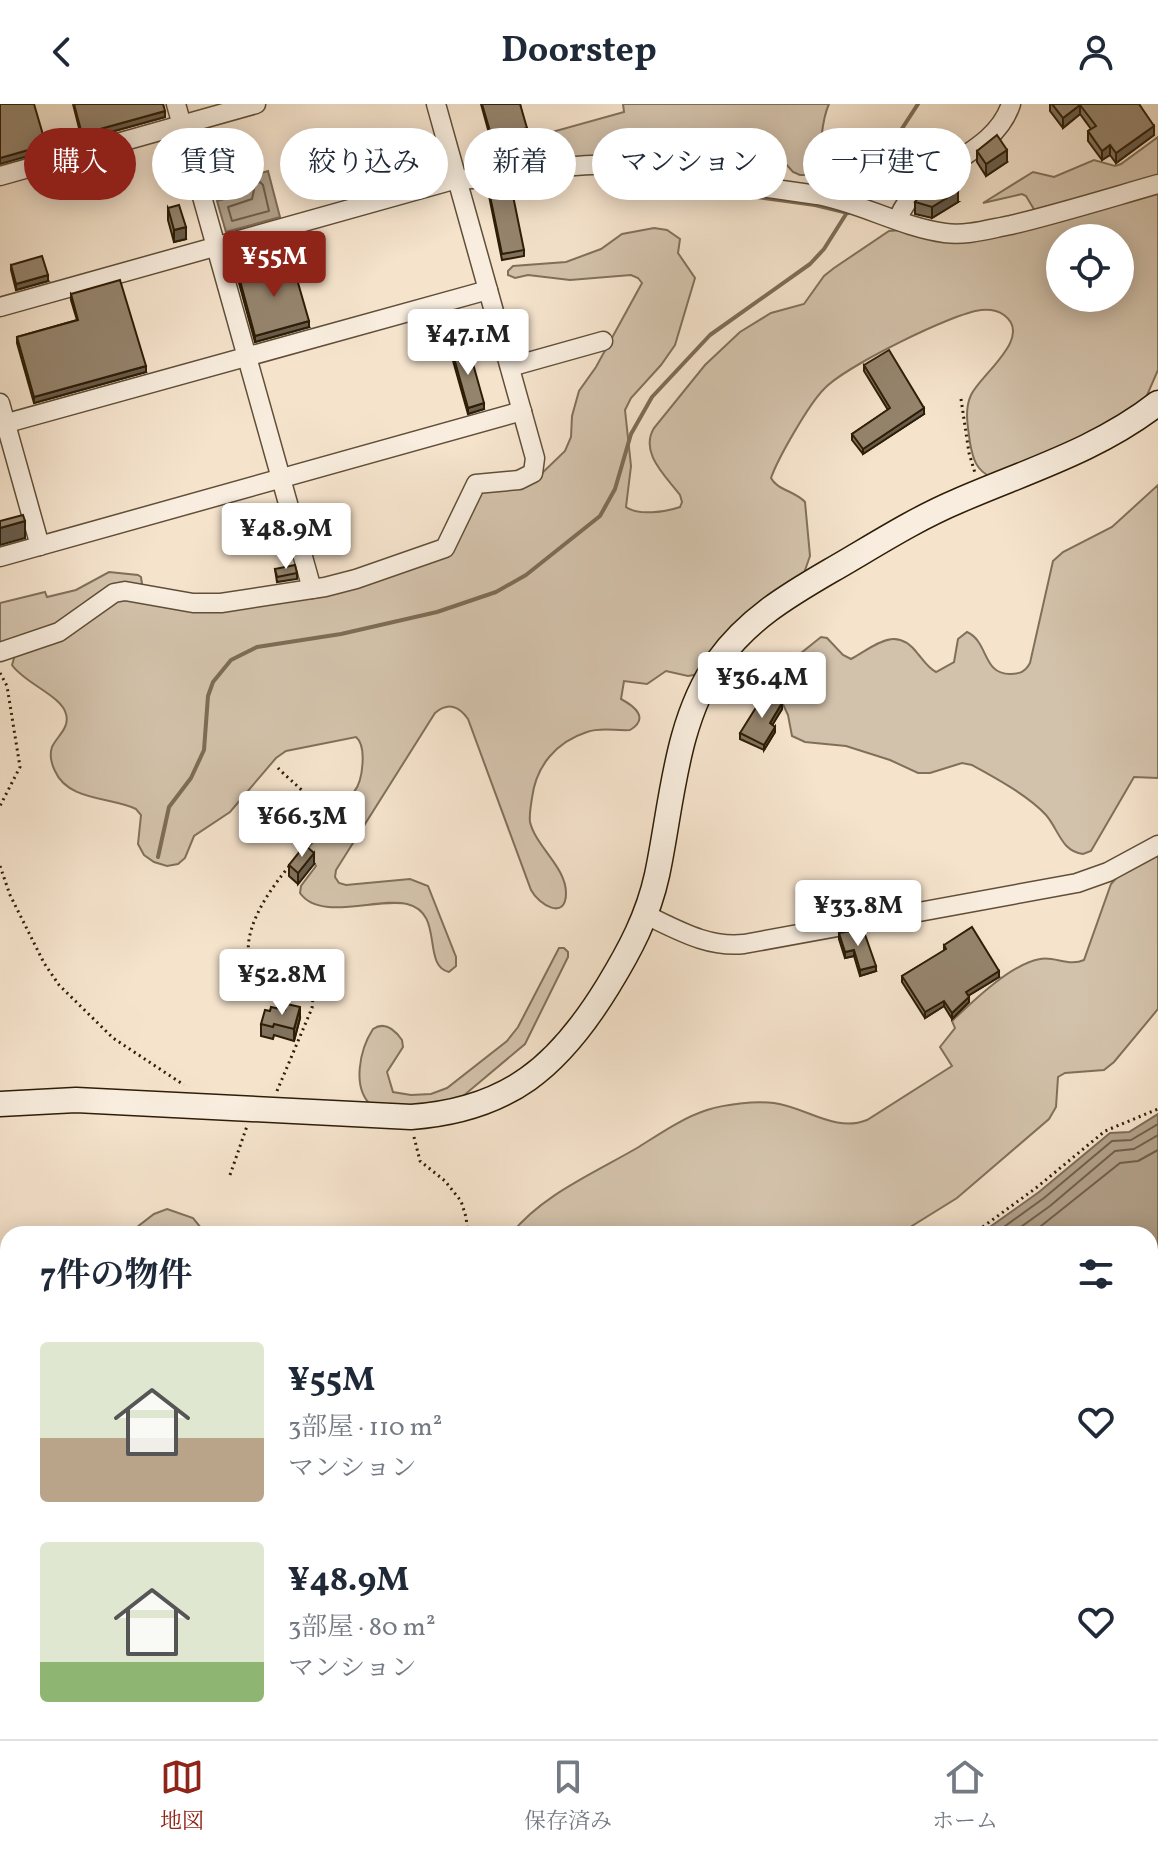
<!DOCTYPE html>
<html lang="ja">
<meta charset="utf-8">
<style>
:root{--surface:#fff;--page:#f6f6f7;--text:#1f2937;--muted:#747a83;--line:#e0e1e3;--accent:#8f2418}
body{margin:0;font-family:Vollkorn,"Noto Serif JP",serif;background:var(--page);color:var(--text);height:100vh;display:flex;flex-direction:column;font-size:30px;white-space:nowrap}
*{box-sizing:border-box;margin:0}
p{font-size:26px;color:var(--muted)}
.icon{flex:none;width:44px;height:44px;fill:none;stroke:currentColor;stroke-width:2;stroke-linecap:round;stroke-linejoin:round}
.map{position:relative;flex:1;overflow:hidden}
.side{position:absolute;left:0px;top:1122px;width:1158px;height:514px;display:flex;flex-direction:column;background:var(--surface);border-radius:24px 24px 0 0;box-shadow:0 4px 20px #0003}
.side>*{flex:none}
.guide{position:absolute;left:24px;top:24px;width:1110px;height:72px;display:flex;gap:16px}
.tools{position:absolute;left:1046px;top:120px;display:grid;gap:16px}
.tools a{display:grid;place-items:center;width:88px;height:88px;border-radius:50%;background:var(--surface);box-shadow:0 4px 20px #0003;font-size:40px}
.price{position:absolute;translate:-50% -68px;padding:0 18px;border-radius:8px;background:#fff;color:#222;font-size:26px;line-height:52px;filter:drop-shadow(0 2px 4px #0008)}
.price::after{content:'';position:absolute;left:50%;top:48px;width:24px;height:18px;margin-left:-12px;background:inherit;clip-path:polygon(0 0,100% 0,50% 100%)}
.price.selected{background:var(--accent);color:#fff}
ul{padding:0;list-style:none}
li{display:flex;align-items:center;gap:24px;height:200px;padding:0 40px}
li span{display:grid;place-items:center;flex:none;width:224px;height:160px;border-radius:8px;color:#555}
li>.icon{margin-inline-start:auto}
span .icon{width:96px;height:96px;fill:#fffc;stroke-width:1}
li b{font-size:34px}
h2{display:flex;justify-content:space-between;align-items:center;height:96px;padding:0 40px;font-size:34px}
.chip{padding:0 28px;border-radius:36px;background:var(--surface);box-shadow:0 4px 20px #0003;font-size:28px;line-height:72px}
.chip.selected{background:var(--accent);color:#fff}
header{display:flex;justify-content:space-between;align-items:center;height:104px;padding:0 40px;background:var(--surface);font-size:36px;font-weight:700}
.tab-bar{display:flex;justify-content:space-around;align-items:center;height:112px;border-top:2px solid var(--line);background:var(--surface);font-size:22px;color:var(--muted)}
.tab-bar a{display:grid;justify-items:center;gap:4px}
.tab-bar .selected{color:var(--accent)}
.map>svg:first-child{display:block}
.green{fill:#d3c2ab;stroke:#807059;stroke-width:2;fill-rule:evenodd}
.water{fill:#b1a089;stroke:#7d6c55;stroke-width:2}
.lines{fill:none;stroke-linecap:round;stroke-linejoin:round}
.shore{stroke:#705f48;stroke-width:2}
.stream{stroke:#7d6c55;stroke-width:4}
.street-casing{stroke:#604f38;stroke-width:21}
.secondary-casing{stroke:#2e1e07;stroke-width:27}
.path{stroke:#2e1e07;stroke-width:3;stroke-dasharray:2 4;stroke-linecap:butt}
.street{stroke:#f8edde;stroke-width:18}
.secondary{stroke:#f8edde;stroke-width:24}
.wall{fill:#80725e;stroke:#2e1e07;stroke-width:2}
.shaded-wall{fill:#685c4c;stroke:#2e1e07;stroke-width:2}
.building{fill:#95846d;stroke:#2e1e07;stroke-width:2}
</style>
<header><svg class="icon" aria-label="back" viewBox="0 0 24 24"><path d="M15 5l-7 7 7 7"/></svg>Doorstep<svg class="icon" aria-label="person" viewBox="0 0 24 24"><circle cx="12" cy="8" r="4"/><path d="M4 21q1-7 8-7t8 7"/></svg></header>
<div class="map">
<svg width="1158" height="1635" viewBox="0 0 1158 1635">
<rect width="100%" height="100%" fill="#f5e3cc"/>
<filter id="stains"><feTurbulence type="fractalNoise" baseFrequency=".0025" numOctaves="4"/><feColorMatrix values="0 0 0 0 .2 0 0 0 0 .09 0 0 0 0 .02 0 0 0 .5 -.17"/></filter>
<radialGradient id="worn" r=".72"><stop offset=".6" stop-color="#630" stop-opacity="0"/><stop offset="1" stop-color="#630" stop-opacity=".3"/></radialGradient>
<g class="green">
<path d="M 623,0 L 829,0 C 818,23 825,50 810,71 L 800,71 L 793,68 L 777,50 L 766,44 L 754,41 L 695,66 L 474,69 L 465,67 L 467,59 L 485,53 L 484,47 L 624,8 Z"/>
<polygon points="1158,33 1158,74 1035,107 1026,92 1022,90 983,99 1033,68 1054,73 1094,56 1115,62 1121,60"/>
<path d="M 1158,85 L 1158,266 L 1145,296 L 1117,319 L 991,373 C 976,366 973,355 970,339 C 968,323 964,306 971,291 C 981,270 1034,233 1004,211 C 997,206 990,205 981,206 C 953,209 844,263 824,285 C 809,300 778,354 771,374 C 777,386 795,387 805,398 L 810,452 L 803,472 L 699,570 L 688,572 L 666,567 L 647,580 L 624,577 L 621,595 C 634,602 650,614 630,626 C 615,627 601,623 587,628 C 556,638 536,662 532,694 C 531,701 529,711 530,718 C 536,743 566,763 566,789 C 566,817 539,801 531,786 L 468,615 C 459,602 448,598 435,609 L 336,766 L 335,773 L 339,779 L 346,781 L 410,775 L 428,782 L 456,853 L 456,862 L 449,868 C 421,861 445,809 407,800 C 378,793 320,818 300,789 L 301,782 L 316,762 L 306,746 L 322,728 L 328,707 C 335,699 347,696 354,688 C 363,677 367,642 356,633 L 286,647 L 276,654 L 230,708 L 194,732 L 185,754 L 178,760 L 167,762 L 154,758 L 144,751 L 138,740 L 141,711 L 136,705 C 111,693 68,697 55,667 C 51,659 49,652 52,643 C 57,632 70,624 66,610 C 62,592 24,579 12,561 L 15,551 L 116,495 L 192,505 L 444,450 L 480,386 L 537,374 L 565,347 L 571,333 L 572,312 L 579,287 L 596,263 L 642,179 L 638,174 L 631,171 L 570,176 L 528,171 L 515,174 L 508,171 L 508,167 L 513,162 L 566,158 L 601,145 L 622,130 L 654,124 L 667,126 L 680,135 L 678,149 L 695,174 L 675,241 L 661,261 L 631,294 L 625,306 L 631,362 L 626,403 C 638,412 666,408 680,403 L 682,398 L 680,391 C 666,372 639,349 654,324 L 705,261 L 740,228 L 771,209 L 804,200 L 824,172 L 834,164 L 889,127 L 902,126 L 931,132 ZM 1060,134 L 1120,134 L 1120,194 L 1060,194 Z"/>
<path d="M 1158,381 L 1158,674 L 1134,673 L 1091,747 L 1083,750 C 1061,747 1059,726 1046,711 C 1029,692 994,673 972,661 L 962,659 L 930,669 L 918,669 L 890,656 L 846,642 L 805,638 L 792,632 L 788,611 L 776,585 L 776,569 L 821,533 L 827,534 L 843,551 L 851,555 C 875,542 896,520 918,550 C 924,557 928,564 936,568 L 954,558 L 958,535 L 967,528 C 989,538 982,570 1010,570 C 1020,570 1025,568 1030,559 L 1053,457 L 1063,448 L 1112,423 Z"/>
<polygon points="109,468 138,471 141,473 142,480 63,520 0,542 0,499 45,488 47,493 76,486"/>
<path d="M 1158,747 L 1158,905 L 1114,958 L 1104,966 L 1065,969 L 1058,973 L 1056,1003 L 1049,1015 L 957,1094 L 899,1130 L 511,1130 C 542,1091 594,1069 637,1044 C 658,1031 682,1014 707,1006 C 726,1000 754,997 774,999 C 806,1003 835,1029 867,1016 L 952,962 L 940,943 L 955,924 L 952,917 C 973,897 1011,860 1040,855 C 1055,852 1069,863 1084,856 L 1111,780 L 1118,772 Z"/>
<path d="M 559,844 L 564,844 L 568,848 L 568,853 L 525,940 L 462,993 L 444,1001 L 372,1002 C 351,984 360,945 373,925 C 385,917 395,926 402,936 L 403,943 L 387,968 L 393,988 L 411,991 L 431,990 L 447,984 L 507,937 L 518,923 Z"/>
<polygon points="167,1105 193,1114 206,1130 128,1130 154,1110"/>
<polygon points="0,1167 8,1169 8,1546 0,1547"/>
</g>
<g class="water">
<polygon points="268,67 280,113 226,128 217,97 247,89 244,74"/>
<polygon points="1158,1010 1158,1635 132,1635 141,1628 1150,1628 1150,1130 980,1130 1039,1088 1110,1029 1129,1028"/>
</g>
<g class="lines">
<g class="shore">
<polygon points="260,78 263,81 269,107 232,117 228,103 252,95 255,81"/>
<polyline points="994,1130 1044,1094 1112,1037 1131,1036 1158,1020"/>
<polyline points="1011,1130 1050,1102 1115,1047 1134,1045 1158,1031"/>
<polyline points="1031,1130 1120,1059 1138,1057 1158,1046"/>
</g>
<g class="stream">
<polyline points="671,81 815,101 848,109"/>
<polyline points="857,94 918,0"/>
<polyline points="158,753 169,703 191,674 204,646 208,592 213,578 231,556 257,543 341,530 437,508 496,488 526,471 600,412 615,385 631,330 652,293 710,231 810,160 824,145 848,107"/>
</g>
<g class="street-casing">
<g id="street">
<polyline points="176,0 312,485"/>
<polyline points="0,72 256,0"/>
<path d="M 898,115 C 918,61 993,55 1011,0"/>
<path d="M 0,203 L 457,75 C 508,78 558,58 609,61 L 817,91 C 861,99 901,123 945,129 C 967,132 989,125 1011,121 C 1061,109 1109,94 1158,80"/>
<polyline points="510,263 603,237"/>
<polyline points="0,299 40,442"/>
<polyline points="0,321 488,186"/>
<polyline points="0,453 522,307"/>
<polyline points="0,548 59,528 114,489 125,487 193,499 221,499 325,483 356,475 445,444 476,380 519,376 533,369 535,354 436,0"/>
<path d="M 646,811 C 678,826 708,844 744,840 L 1077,779 L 1108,768 L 1158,741"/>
</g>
</g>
<g class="secondary-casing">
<path id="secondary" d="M 0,1000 L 76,996 L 411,1013 C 509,1006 559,962 608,882 C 630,846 648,812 657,771 C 672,701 675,618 718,557 C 747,516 787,492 830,467 C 872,443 913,416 958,397 C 1027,367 1098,346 1158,299"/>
</g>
<g class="path">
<polyline points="961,295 969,349 975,369"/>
<polyline points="0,569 7,582 20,663 0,702"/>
<path d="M 278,664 C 291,678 331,706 321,725 C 318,733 309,739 303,745"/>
<polyline points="0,762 10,791 44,859 59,881 113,934 184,981"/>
<path d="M 277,987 L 312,904 L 313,893 L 306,884 L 256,869 C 232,836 270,785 291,760"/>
<polyline points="414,1033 420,1057 445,1077 461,1097 466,1113 468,1130"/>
<polyline points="230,1071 247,1022"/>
<polyline points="973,1130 1036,1084 1105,1027 1158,1005"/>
<polyline points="125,1635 134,1628"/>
</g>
<use href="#street" class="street"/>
<use href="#secondary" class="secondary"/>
</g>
<g class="wall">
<polygon points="73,0 163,0 165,13 82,36"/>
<polygon points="481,0 520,0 527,30 492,40"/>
<polygon points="1050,0 1139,0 1154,31 1116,59 1110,51 1102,56 1088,37 1088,27 1091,25 1080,10 1063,24 1050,7"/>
<polygon points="977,47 1007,58 986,72 977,58"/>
<polygon points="489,87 524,146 524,152 502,156 489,92"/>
<polygon points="915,98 958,98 932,114 915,110"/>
<polygon points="168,104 186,135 174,138 168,116"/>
<polygon points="11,161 48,177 16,186 11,166"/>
<polygon points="239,173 309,223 255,238 239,179"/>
<polygon points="71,190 146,268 34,299 17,239 17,233 77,216 71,196"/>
<polygon points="452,247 484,305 468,310 452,253"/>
<polygon points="864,261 924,310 863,350 852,336 852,330 888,306 864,267"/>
<polygon points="275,465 297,469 297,475 277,478"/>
<polygon points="782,605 772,621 775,628 764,646 740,635 740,629"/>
<polygon points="314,760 298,780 289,772 289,761"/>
<polygon points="839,829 876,867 860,872 854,852 845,854 839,835"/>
<polygon points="944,841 999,873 968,892 969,898 952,915 944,902 925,914 902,878 902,872 944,847"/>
<polygon points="300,914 294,937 274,931 273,935 261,932 261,920"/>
</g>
<g class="shaded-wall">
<polygon points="1080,1 1080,10 1063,24 1063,14"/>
<polygon points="165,7 165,13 82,36 82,30"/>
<polygon points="1154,22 1154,31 1116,59 1116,49"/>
<polygon points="527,24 527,30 492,40 492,34"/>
<polygon points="46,41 46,47 0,60 0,54"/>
<polygon points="1110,41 1110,51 1102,56 1102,47"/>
<polygon points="1007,46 1007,58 986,72 986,60"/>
<polygon points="958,87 958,98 932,114 932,103"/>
<polygon points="186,123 186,135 174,138 174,126"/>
<polygon points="48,171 48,177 16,186 16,180"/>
<polygon points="309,217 309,223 255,238 255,232"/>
<polygon points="146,262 146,268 34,299 34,293"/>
<polygon points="484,299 484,305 468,310 468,304"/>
<polygon points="924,304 924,310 863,350 863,345"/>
<polygon points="25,417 25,434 0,441 0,424"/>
<polygon points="782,599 782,605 770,625 770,619"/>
<polygon points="775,623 775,628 764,646 764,641"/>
<polygon points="314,749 314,760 298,780 298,769"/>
<polygon points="854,846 854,852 845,854 845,848"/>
<polygon points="876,862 876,867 860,872 860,866"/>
<polygon points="999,867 999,873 966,893 966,888"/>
<polygon points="969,893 969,898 952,915 952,909"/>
<polygon points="944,897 944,902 925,914 925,908"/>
<polygon points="300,903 300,914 294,937 294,925"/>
</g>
<g class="building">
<polygon points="0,0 34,0 46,41 0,54"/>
<polygon points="74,0 163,0 165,7 82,30"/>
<polygon points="482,0 520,0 527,24 492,34"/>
<polygon points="1052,0 1139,0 1154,22 1116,49 1110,41 1102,47 1088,27 1096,22 1080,1 1063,14"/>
<polygon points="997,31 1007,46 986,60 977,47"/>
<polygon points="946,69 958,87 932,103 915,98 930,79"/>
<polygon points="511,82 524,146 502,150 489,87"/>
<polygon points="179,101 186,123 174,126 168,104"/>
<polygon points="42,152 48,171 16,180 11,161"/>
<polygon points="292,158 309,217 255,232 239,173"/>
<polygon points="120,176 146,262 34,293 17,233 78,216 71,190"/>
<polygon points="468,242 484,299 468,304 452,247"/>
<polygon points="889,246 924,304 863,345 852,330 890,304 864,261"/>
<polygon points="23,411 25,417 0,424 0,417"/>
<polygon points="295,461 297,469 277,473 275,465"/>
<polygon points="765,589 782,599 770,619 775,623 764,641 740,629"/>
<polygon points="305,741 314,749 298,769 289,761"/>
<polygon points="972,823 999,867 966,888 969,893 952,909 944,897 925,908 902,872 946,845 944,841"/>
<polygon points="863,825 876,862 860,866 854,846 845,848 839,829"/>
<polygon points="287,900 300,903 294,925 274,920 273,923 261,920 265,906 270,907 271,903 285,906"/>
</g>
<rect width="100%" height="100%" filter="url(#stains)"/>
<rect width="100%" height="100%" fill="url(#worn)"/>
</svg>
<div class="tools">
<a><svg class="icon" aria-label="locate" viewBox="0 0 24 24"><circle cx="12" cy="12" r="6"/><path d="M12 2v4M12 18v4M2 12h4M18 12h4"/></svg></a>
</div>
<b class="price selected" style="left:274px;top:195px">¥55M</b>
<b class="price" style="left:468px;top:273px">¥47.1M</b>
<b class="price" style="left:286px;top:467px">¥48.9M</b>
<b class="price" style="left:762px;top:616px">¥36.4M</b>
<b class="price" style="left:302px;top:755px">¥66.3M</b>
<b class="price" style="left:858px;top:844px">¥33.8M</b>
<b class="price" style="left:282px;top:913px">¥52.8M</b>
<div class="guide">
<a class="chip selected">購入</a>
<a class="chip">賃貸</a>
<a class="chip">絞り込み</a>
<a class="chip">新着</a>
<a class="chip">マンション</a>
<a class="chip">一戸建て</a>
</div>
<section class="side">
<h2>7件の物件<svg class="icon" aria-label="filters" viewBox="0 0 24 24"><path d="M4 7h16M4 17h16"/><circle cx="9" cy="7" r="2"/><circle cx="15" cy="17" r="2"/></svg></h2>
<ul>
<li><span style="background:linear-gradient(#dfe7d0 60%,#b9a48a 0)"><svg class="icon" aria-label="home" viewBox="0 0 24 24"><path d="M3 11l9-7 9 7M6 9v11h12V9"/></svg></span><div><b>¥55M</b><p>3部屋 · 110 m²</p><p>マンション</p></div><svg class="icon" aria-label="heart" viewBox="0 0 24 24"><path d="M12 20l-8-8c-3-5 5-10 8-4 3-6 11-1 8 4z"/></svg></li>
<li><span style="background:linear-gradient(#dfe7d0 75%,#8fb573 0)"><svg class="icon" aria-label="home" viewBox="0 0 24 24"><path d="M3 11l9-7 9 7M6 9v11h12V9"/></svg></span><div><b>¥48.9M</b><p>3部屋 · 80 m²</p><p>マンション</p></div><svg class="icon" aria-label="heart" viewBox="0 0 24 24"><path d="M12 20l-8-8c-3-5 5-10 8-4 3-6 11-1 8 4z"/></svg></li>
</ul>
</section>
</div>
<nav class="tab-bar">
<a class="selected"><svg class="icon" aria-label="map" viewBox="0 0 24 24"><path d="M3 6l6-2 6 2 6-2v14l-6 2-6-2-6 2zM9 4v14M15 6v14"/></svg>地図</a>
<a><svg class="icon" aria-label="saved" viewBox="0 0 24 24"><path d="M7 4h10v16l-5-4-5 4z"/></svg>保存済み</a>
<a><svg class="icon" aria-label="home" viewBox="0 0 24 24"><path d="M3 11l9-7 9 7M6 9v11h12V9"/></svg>ホーム</a>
</nav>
